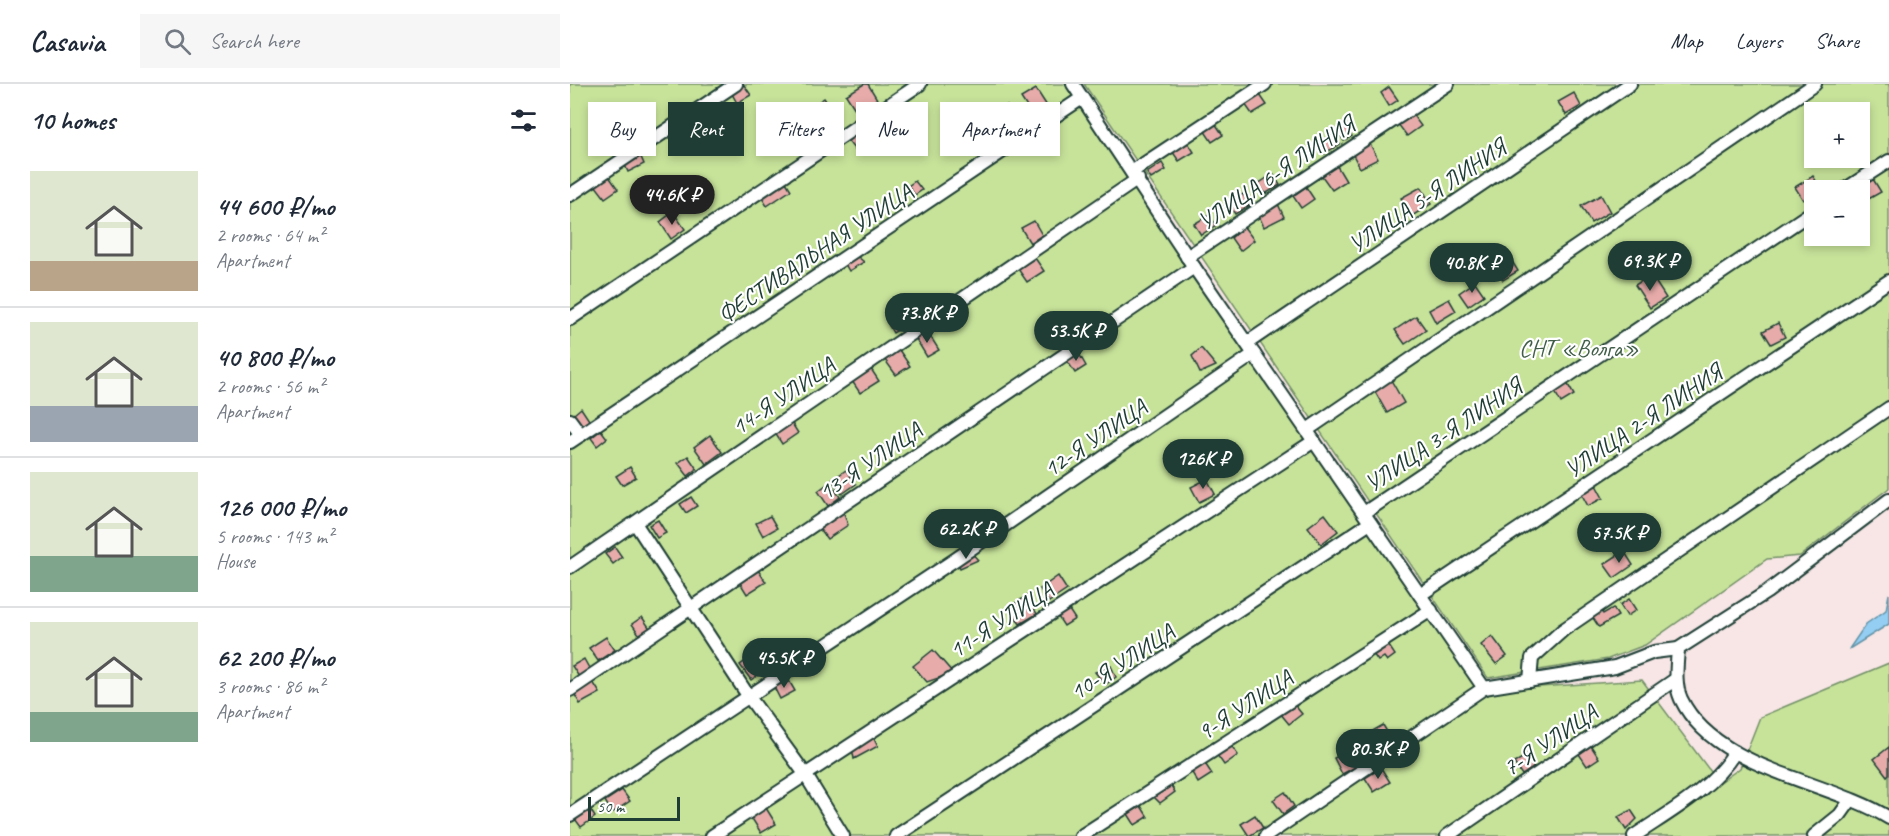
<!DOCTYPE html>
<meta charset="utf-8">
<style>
:root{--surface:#fff;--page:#f6f6f7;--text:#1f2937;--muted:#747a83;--line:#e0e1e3;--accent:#1f3d34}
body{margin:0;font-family:Caveat,sans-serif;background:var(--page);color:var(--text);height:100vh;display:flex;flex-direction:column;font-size:22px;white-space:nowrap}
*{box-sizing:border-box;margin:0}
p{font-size:20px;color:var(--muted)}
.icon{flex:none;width:33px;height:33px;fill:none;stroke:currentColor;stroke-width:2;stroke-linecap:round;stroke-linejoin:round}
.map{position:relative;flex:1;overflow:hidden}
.details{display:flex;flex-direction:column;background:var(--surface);width:570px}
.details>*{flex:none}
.top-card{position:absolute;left:18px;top:18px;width:570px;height:54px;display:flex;gap:12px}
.fabs{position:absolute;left:1234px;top:18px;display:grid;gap:12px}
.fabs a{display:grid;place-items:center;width:66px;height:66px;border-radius:0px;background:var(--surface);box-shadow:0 3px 9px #0003;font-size:30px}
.scale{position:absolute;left:18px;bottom:15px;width:92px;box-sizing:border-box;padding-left:6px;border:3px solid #1f3d34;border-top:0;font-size:16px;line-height:21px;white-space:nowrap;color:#1f3d34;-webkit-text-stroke:4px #fff;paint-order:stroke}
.price{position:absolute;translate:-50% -51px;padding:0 14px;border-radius:21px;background:var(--accent);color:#fff;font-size:20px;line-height:39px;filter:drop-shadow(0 2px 3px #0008)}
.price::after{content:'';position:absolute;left:50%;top:36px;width:18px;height:14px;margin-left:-9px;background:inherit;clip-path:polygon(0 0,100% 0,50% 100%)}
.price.current{background:#222;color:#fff}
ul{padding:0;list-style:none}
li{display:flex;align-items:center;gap:18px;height:150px;padding:0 30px}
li+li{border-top:2px solid var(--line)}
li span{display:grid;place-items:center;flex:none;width:168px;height:120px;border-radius:0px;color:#555}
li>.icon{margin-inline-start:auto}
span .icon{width:72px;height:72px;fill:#fffc;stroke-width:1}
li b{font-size:26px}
h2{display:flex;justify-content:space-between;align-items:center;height:72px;padding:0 30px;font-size:26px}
.chip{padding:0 21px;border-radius:0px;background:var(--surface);box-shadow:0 3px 9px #0003;font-size:21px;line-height:54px}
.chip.current{background:var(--accent);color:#fff}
header{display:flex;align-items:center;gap:36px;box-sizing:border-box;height:84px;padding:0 30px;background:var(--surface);border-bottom:2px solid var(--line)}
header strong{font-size:28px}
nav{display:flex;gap:33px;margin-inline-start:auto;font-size:21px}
.search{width:420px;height:54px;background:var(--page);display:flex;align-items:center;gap:15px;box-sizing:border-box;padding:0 21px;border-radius:0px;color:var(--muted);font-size:22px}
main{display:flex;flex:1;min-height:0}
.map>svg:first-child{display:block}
.green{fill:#c7e39a;stroke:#739067;stroke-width:1.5;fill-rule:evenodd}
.water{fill:#94cef3;stroke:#6594a7;stroke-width:1.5}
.building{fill:#e7acaa;stroke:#1f3d34;stroke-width:1.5}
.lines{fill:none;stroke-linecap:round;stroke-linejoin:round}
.minor-casing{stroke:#1f3d34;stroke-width:16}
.minor{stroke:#fff;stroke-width:12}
.labels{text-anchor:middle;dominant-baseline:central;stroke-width:4.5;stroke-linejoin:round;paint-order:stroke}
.street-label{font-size:24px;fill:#1f3d34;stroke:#fff}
.park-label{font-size:24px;fill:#415e48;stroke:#fff}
</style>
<header>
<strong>Casavia</strong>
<div class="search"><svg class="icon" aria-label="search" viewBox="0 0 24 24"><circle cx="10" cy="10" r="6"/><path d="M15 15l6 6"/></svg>Search here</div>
<nav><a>Map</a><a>Layers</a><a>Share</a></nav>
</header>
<main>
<section class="details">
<h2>10 homes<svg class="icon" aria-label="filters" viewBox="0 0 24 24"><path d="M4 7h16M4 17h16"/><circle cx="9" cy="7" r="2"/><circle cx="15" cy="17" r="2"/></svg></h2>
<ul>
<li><span style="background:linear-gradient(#dfe7d0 75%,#b9a48a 0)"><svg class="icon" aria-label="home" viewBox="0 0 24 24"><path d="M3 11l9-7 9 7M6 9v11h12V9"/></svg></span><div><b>44 600 ₽/mo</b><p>2 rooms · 64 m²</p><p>Apartment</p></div></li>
<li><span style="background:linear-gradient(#dfe7d0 70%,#9aa5b1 0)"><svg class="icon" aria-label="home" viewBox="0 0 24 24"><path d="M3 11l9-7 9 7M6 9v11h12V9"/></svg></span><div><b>40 800 ₽/mo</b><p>2 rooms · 56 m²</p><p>Apartment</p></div></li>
<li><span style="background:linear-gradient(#dfe7d0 70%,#7fa58c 0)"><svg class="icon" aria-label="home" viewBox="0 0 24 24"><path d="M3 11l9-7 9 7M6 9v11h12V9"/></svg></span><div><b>126 000 ₽/mo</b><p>5 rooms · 143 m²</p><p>House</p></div></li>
<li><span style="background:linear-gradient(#dfe7d0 75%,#7fa58c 0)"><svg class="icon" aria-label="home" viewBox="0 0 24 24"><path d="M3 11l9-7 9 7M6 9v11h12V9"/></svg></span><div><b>62 200 ₽/mo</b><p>3 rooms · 86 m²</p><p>Apartment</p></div></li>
</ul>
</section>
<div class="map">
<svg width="1319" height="752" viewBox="0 0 1319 752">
<rect width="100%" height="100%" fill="#f8e6e6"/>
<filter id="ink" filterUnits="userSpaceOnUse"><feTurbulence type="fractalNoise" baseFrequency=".0167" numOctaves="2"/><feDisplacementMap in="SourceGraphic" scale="12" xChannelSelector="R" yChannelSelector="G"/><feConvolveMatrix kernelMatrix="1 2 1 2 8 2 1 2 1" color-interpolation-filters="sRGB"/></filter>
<g filter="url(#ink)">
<g class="green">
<polygon points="0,0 500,0 912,607 1072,596 1149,699 1170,684 1190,633 1319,579 1319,752 0,752"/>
<path d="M 514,0 L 1319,0 L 1319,404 L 1230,472 L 1197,475 L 1075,561 L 1038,575 L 918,594 ZM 1245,28 L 1290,28 L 1290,74 L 1245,74 ZM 1245,106 L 1290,106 L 1290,152 L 1245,152 Z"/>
</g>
<polygon class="water" points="1319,510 1319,540 1279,565 1296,540 1316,526"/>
<g class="building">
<polygon points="294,0 298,0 307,15 287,28 276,11"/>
<polygon points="174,1 181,11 167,19 161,8"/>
<polygon points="819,3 828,16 819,22 811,9"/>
<polygon points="466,5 477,22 462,31 451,14"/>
<polygon points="1004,9 1011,22 996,31 988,18"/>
<polygon points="690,11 697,21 682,30 675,20"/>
<polygon points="254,14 269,37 250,50 235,27"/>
<polygon points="437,22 451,43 435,53 422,32"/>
<polygon points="842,30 851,42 837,52 828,40"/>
<polygon points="645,39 653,51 642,58 634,46"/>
<polygon points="775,41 782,52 774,57 767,47"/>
<polygon points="116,42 122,52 108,61 102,50"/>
<polygon points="292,45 303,58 288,70 277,56"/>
<polygon points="763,50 770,60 754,70 748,60"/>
<polygon points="617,57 624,68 609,77 602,67"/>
<polygon points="800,60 808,75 790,84 782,69"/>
<polygon points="70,71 74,80 58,88 54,79"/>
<polygon points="592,79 596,86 581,95 577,89"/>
<polygon points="767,82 776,97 762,106 752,92"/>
<polygon points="703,90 710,101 695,110 688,100"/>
<polygon points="38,91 48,105 35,114 25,101"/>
<polygon points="1243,92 1251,105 1233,116 1225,103"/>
<polygon points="1303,95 1311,108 1295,117 1288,105"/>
<polygon points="345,97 352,106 345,111 338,102"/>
<polygon points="216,98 221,106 197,122 192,114"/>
<polygon points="736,103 744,115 731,124 723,112"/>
<polygon points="851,103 861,120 842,132 831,114"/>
<polygon points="673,110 680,121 665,130 658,120"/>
<polygon points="1031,111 1040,128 1021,139 1011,122"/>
<polygon points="708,120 714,133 694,143 688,130"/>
<polygon points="103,128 115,145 101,155 90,138"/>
<polygon points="639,131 646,141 631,151 624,140"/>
<polygon points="464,137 472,151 460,159 451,144"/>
<polygon points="674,143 684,156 670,167 661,154"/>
<polygon points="938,171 948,187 933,196 923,179"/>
<polygon points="288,173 294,178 279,187 275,180"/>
<polygon points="465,174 474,187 457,198 448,185"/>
<polygon points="1081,191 1096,214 1080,224 1065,201"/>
<polygon points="905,198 914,211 898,222 889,209"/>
<polygon points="879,215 886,227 866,239 859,226"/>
<polygon points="333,229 339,239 323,249 317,238"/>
<polygon points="846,232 856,246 835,260 825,246"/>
<polygon points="1208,239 1215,253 1201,260 1193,247"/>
<polygon points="357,247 369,266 357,273 346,255"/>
<polygon points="631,264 646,282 630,289 622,272"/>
<polygon points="329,266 340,282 326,291 315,276"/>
<polygon points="508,268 516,282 505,289 496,275"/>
<polygon points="301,285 309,297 290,309 282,297"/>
<polygon points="821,296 834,319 817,329 804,306"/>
<polygon points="997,299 1004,311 991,319 984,306"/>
<polygon points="11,324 19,336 12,341 4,330"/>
<polygon points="221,338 228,349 212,360 205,349"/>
<polygon points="31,346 37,354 27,362 21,354"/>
<polygon points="140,351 152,368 136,380 124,363"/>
<polygon points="118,372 127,385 118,392 108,379"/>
<polygon points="60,383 66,393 52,401 46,392"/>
<polygon points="276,386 286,400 272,410 262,396"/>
<polygon points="637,395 645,410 629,418 621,403"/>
<polygon points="260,398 270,413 258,422 248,407"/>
<polygon points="1026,401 1033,414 1018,422 1011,409"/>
<polygon points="121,413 127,422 116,429 110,420"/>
<polygon points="273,426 278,441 257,455 248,443"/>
<polygon points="755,430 768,447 751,460 738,443"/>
<polygon points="200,432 207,444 193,452 186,439"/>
<polygon points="88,436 96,449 87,454 79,441"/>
<polygon points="45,463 52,473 43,480 35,470"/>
<polygon points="1054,467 1063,481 1044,494 1034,480"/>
<polygon points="401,468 408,476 390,484 386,475"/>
<polygon points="188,486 196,498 177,510 169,497"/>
<polygon points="488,492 497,506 479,518 470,505"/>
<polygon points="457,512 467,530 450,540 439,523"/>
<polygon points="1059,515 1066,526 1057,532 1050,521"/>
<polygon points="497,523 505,535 494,542 486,530"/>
<polygon points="1043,524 1048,532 1029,543 1021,531 1031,525 1033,530"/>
<polygon points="72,533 81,546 71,553 62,540"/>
<polygon points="922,552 937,572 926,580 911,561"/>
<polygon points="36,553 45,566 28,577 19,564"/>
<polygon points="817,559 825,571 817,577 814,573 808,577 803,570"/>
<polygon points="363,566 383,589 357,598 343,582"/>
<polygon points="186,570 196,585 181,596 170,581"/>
<polygon points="14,575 20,586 9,593 2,582"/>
<polygon points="541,582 546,593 535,601 525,588"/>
<polygon points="218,595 225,607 210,615 204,603"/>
<polygon points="23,598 30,609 10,620 4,609"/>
<polygon points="723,619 732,630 719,640 710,629"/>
<polygon points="813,641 823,658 809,667 799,649"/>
<polygon points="303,652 308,662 284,675 282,664"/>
<polygon points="661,661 668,671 654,681 647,671"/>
<polygon points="1021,662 1029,674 1017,682 1009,670"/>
<polygon points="1319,663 1319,690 1317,692 1304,675"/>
<polygon points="778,667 786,683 772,690 764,674"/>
<polygon points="957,671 964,683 952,691 944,679"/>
<polygon points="634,678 642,690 628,699 621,687"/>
<polygon points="811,684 820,698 804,708 795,694"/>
<polygon points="600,700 605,708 590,719 583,712"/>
<polygon points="52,706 60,717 42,729 35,717"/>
<polygon points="715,708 724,722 713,730 703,716"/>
<polygon points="571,722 578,733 565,741 558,730"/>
<polygon points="196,724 206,740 191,749 181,733"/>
<polygon points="20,725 25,733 11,743 5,735"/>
<polygon points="1061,726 1067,735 1056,746 1048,733"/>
<polygon points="685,731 693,744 679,752 671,740"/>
</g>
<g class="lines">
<g class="minor-casing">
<g id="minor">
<polyline points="503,0 624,183 914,604 1045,583 1084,568 1108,565 1197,508 1319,416"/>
<polyline points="563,87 695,0"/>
<polyline points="1274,106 1319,77"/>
<polyline points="0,111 166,0"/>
<polyline points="617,173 878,0"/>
<polyline points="0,235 350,0"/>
<polyline points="677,259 1060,0"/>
<polyline points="0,336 11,351"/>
<polyline points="737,346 1245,0"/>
<polyline points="0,358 512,14"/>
<polyline points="794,429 1245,126"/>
<polyline points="65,439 179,613 235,690 273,752"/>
<polyline points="0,483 568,95"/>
<polyline points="850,511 1319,197"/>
<path d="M 1108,565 C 1107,581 1104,600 1111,615 C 1145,686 1258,696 1319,734"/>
<polyline points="960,597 962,574 993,546 1319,324"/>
<polyline points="0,606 624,183"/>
<polyline points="0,731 386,475 684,270"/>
<polyline points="142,752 744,357"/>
<polyline points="326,752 800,439"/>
<polyline points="511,752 861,526"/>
<polyline points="696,752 914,604"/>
<polyline points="877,752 1106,595"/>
<path d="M 1064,752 C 1101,727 1141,706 1165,668"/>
<polyline points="1244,752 1270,731 1280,717"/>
</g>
</g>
<use href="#minor" class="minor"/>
</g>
</g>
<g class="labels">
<g class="street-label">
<text transform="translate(706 89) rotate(-34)">УЛИЦА 6-Я ЛИНИЯ</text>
<text transform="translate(857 112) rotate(-34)">УЛИЦА 5-Я ЛИНИЯ</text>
<text transform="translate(245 169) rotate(-34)">ФЕСТИВАЛЬНАЯ УЛИЦА</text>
<text transform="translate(213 312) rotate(-34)">14-Я УЛИЦА</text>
<text transform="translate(1073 337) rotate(-34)">УЛИЦА 2-Я ЛИНИЯ</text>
<text transform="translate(873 351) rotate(-34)">УЛИЦА 3-Я ЛИНИЯ</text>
<text transform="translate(525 354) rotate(-34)">12-Я УЛИЦА</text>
<text transform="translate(300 377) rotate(-34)">13-Я УЛИЦА</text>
<text transform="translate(431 536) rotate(-33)">11-Я УЛИЦА</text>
<text transform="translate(552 578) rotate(-33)">10-Я УЛИЦА</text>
<text transform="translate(675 621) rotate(-33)">9-Я УЛИЦА</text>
<text transform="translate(980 656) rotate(-34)">7-Я УЛИЦА</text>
</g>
<g class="park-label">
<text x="1009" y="264">СНТ «Волга»</text>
</g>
</g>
</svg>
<div class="fabs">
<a>+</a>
<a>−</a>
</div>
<div class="scale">50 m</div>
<b class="price current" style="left:102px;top:142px">44.6K ₽</b>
<b class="price" style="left:1080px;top:208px">69.3K ₽</b>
<b class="price" style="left:902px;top:210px">40.8K ₽</b>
<b class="price" style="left:357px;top:260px">73.8K ₽</b>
<b class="price" style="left:506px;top:278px">53.5K ₽</b>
<b class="price" style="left:633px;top:406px">126K ₽</b>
<b class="price" style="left:396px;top:476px">62.2K ₽</b>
<b class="price" style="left:1049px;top:480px">57.5K ₽</b>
<b class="price" style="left:214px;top:605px">45.5K ₽</b>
<b class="price" style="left:808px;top:696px">80.3K ₽</b>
<div class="top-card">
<a class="chip">Buy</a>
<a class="chip current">Rent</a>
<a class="chip">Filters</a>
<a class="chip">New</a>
<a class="chip">Apartment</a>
</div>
</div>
</main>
